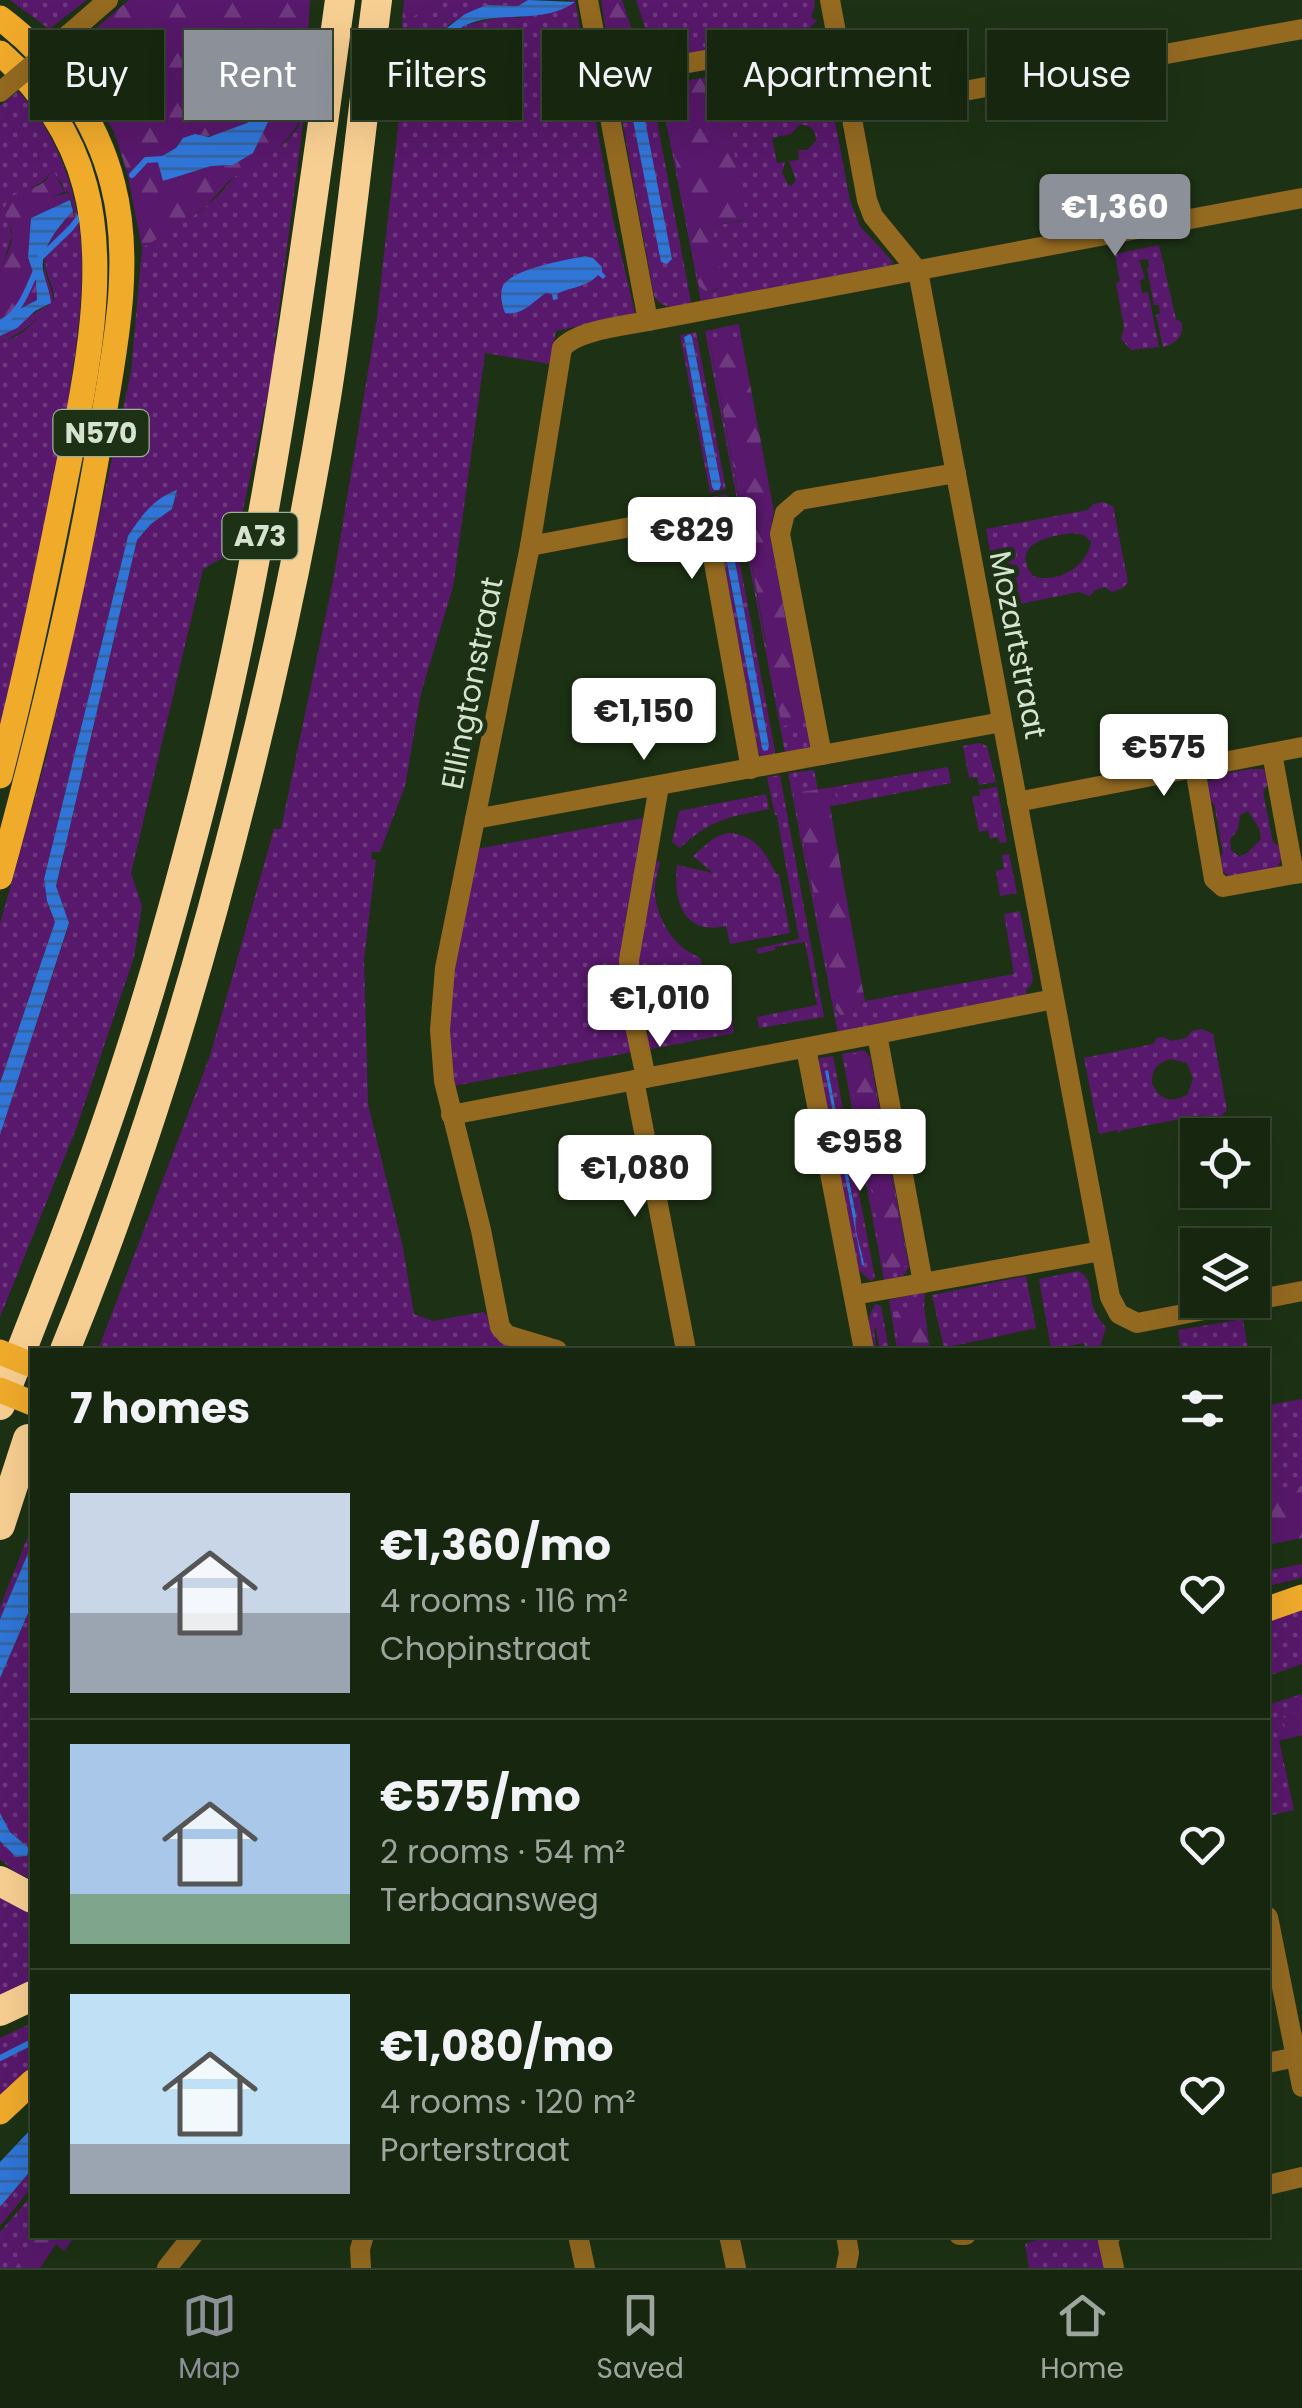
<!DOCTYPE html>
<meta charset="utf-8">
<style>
:root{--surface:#16260f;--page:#1f2e18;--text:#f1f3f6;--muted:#9ea59e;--line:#35432f;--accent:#8c9099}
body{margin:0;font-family:Poppins,sans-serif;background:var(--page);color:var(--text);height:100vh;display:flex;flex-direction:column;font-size:38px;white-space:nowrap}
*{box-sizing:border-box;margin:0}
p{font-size:32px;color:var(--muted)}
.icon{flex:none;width:55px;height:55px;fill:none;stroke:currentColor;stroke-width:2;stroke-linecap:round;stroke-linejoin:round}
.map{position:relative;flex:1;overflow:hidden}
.sheet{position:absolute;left:30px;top:1348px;width:1240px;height:890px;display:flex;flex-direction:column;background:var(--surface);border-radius:0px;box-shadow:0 10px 40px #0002,0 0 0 2px var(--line)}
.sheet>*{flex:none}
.hud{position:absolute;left:30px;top:30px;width:1242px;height:90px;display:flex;gap:20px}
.fabs{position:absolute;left:1180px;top:1118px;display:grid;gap:20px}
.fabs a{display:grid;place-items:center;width:90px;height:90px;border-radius:0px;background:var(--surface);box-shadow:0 10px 40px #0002,0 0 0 2px var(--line);font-size:50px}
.price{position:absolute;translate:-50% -85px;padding:0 22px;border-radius:10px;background:#fff;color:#222;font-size:32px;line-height:65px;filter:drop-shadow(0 2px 5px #0008)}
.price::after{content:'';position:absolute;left:50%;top:60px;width:30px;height:22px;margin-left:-15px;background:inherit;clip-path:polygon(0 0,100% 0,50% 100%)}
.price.active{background:var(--accent);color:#fff}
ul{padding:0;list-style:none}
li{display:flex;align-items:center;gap:30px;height:250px;padding:0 40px}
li+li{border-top:2px solid var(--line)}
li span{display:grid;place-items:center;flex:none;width:280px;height:200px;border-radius:0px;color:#555}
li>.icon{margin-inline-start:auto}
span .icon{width:120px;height:120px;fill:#fffc;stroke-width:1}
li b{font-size:42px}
h2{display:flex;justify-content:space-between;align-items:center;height:120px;padding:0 40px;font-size:42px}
.pill{padding:0 35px;border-radius:0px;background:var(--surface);box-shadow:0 10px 40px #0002,0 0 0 2px var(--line);font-size:35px;line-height:90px}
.pill.active{background:var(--accent);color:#fff}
.dock{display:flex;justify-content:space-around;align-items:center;height:140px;border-top:2px solid var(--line);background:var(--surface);font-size:28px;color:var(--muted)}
.dock a{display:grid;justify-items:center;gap:5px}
.dock .active{color:var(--accent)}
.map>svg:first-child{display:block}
.grass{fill:url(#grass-dots);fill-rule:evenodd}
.forest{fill:url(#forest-firs)}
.water{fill:url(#water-rules)}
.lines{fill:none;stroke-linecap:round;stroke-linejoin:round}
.stream{stroke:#2f76d8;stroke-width:6}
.minor{stroke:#946a21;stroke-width:20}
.major{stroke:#f0ab2b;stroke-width:25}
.highway{stroke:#f8cf92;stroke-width:30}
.minor-bridge{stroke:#946a21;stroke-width:20}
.major-bridge{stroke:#f0ab2b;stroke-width:25}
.labels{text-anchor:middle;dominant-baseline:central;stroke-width:10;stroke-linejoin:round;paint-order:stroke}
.shield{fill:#1d3214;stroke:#9eae98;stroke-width:2.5}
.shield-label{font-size:28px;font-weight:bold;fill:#d6e3d1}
.street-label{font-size:30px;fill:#d6e3d1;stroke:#1d3214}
</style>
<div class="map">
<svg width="1302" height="2268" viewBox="0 0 1302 2268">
<defs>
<pattern id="grass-dots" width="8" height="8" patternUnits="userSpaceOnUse" patternTransform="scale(2.5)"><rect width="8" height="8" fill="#58186b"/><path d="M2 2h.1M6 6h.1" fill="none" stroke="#6f397f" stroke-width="1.8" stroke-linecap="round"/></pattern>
<pattern id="forest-firs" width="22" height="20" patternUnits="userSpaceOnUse" patternTransform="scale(2.5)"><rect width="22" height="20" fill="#58186b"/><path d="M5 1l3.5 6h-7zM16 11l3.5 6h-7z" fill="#6f397f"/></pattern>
<pattern id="water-rules" width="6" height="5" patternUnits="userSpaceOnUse" patternTransform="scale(2.5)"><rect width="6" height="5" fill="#2f76d8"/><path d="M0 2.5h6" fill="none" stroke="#36629b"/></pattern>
</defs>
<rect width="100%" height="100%" fill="#1d3214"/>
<g class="grass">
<polygon points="10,0 87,0 49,29"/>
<polygon points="444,0 528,0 518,6 486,5 450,24 439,34 433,44 404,58 402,24 434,3"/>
<polygon points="573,0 575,0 612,215 635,314 556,331 550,364 485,353 453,587 421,693 405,786 380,852 372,852 371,859 376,860 364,959 368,1104 403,1248 414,1314 433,1321 483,1312 529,1350 98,1350 210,1056 274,829 281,829 334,576 377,318 404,73 434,57 447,47 454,34 466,25 505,16 519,18"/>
<polygon points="636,0 814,0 815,6 811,17 817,21 802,35 660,63 655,57"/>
<path d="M 817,57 L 824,62 L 850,201 L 860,226 L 893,262 L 891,265 L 701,302 L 659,85 L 676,82 L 668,96 L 666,110 L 707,292 L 715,291 L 722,285 L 712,226 L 746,220 L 728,121 L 710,77 L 775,65 L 776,72 L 763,75 L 769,103 L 814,95 L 809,67 L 796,69 L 795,61 ZM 799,125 C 810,124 816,129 816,141 L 807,150 L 798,150 L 799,160 L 789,161 L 796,180 L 792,185 L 789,186 L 782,173 L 785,162 L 777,163 L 772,138 L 791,134 Z"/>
<path d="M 646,81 L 650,83 L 691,302 L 690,304 C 675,307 664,311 654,296 L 619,103 C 622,86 631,84 646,81 Z"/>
<path d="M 18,91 C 55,131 77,188 81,242 C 85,298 75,354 67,409 C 50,516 24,622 0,728 L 0,342 C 8,339 15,338 22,333 C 27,330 53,303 54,300 C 55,284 41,271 47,254 C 51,239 65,228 75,216 L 68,191 L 64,192 L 62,183 L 51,170 C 42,191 13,189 5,210 L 12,236 L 0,272 L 0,106 Z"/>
<polygon points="305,108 275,340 274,366 234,551 203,569 131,873 142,906 134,957 76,1129 0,1317 0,1135 69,924 56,887 137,540 151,524 172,509 177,492 128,536 44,879 47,901 55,922 0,1083 0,924 46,758 131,372 142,248 199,212 218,196 235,176 246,171 286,142 297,129"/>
<polygon points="1089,210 1091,222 1047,230 1045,218"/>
<path d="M 1159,245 L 1176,319 L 1182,323 C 1183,338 1176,343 1163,347 L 1156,315 L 1160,313 L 1159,305 L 1154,305 L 1147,268 L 1149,267 L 1148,259 L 1139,260 L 1145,278 L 1140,280 L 1142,293 L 1148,292 L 1159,347 L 1131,350 L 1121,339 L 1124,327 L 1116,283 L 1120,282 L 1115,254 Z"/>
<polygon points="739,324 741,336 710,343 766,644 805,721 767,521 772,520 772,533 811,747 785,753 705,331"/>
<path d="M 696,332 L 726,489 L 710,493 L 680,335 ZM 685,335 L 692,337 L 721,488 L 712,487 L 684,337 Z"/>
<path d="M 727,494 L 775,751 L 775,754 L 761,757 L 758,751 L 712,497 ZM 725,510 L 769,745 L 762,748 L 718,515 L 719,511 Z"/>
<path d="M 1103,502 L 1113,506 L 1128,582 L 1123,588 L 1112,592 L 1105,587 L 1095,590 L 1090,596 L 1079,592 L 1000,608 L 986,529 L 1088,510 L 1093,504 ZM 1073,533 L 1084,535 L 1091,542 C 1087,568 1056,584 1033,576 C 1009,544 1048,536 1073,533 Z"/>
<polygon points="1017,629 1031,701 1017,703 1006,646 1008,637"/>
<polygon points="979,743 987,746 996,782 979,785 977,777 969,778 963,746"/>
<polygon points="948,767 951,783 837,805 834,787"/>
<path d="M 1250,769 L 1264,769 L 1268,784 L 1263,792 L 1273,842 L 1281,848 L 1282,856 L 1277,869 L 1233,879 L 1222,871 L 1219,860 L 1223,853 L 1214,804 L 1207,799 L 1204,782 L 1211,781 L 1217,775 ZM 1248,811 L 1259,828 L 1261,839 L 1246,854 L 1239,856 L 1231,850 L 1230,840 L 1238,829 L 1240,815 Z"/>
<polygon points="814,770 818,790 794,794 837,1013 843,1015 865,1001 1014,974 1004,914 1020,911 1033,979 1031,985 1026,990 1027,996 838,1034 788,773"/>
<polygon points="780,775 824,1017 759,1028 757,1017 817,1005 805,942 775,947 775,950 758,954 757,949 746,951 799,939 777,816 778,815 775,815 767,777"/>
<polygon points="997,787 1007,842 1000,843 998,837 990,839 988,830 979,832 972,797 980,796 979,790"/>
<path d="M 766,794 L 769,809 C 731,816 709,820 680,848 L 672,842 L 679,811 Z"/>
<polygon points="643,818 646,822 625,922 621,957 633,1052 453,1086 448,1034 453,966 477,849"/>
<path d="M 727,833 C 753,833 766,852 776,874 L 779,874 L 790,933 L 730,944 L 726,926 C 683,936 673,900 677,865 L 713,873 L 693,856 L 714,838 Z"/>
<polygon points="1009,854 1017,893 1000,896 996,871 1004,869 1002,855"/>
<path d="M 653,860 L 660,862 C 658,872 654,883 655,894 C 657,919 675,950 700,957 L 703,972 L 643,983 L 647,1006 L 639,1007 L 635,978 Z"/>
<polygon points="732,1018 734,1033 647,1050 644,1034"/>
<path d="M 1202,1029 L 1213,1034 L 1227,1110 L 1219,1118 L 1209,1119 L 1202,1115 L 1122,1130 L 1119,1133 L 1117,1130 L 1099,1134 L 1084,1058 L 1153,1044 L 1157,1038 L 1164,1037 L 1171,1041 L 1186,1038 L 1192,1031 ZM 1171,1059 L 1187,1063 L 1193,1078 L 1188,1094 C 1172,1104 1159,1100 1152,1083 C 1152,1069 1157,1063 1171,1059 Z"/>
<path d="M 864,1050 L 870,1057 L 908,1259 L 909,1267 L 901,1279 L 884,1280 L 842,1054 ZM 863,1055 L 869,1059 L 908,1265 L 887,1269 Z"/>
<path d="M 833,1056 L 875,1278 L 871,1281 L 857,1269 L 818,1063 L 820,1058 ZM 828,1070 L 856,1215 L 854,1220 L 825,1071 Z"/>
<path d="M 1078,1271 C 1093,1278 1089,1292 1093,1307 C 1096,1315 1101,1322 1106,1328 L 1099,1350 L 1086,1350 L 1084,1343 L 1051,1349 L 1039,1279 Z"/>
<polygon points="1026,1276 1036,1328 944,1348 932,1295"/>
<polygon points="925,1292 924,1310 931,1350 924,1308 894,1313 900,1350 897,1350 889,1300"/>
<path d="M 876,1304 L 881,1306 L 889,1350 L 880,1350 L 876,1328 L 874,1329 L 876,1350 L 870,1350 C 867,1332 864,1320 876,1304 Z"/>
<polygon points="1243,1319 1248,1350 1181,1350 1178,1330"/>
<polygon points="1302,1399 1302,1486 1268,1492 1268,1405"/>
<polygon points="32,1526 32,1544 0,1619 0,1607"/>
<polygon points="1302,1564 1302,1578 1268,1586 1268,1571"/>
<polygon points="32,1604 32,1879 15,1872 0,1859 0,1841 16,1857 29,1848 10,1832 0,1813 0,1678"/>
<polygon points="1302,1607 1302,1664 1268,1676 1268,1618"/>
<polygon points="1302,1694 1302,1712 1283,1716 1287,1739 1279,1740 1294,1810 1268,1816 1268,1705"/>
<polygon points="0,1897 32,1909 32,1987 0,2001"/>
<polygon points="32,2023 32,2066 0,2096 0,2038"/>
<polygon points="32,2169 32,2187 0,2226 0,2207"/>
<polygon points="32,2195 32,2235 39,2235 15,2268 0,2268 0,2232"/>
<polygon points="1051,2235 1100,2235 1106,2268 1029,2268 1025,2244"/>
</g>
<g class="forest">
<path d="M 129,0 L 310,0 L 306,68 L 303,67 C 293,83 276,80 266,94 C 263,98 264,104 261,109 C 252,124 231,130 214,135 C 205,138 193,132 184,138 C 173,146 168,169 164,180 L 211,166 L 233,165 L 253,153 L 273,112 L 284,100 L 305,92 C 304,133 279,148 248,170 C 244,173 238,174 234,177 C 222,186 214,200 201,210 C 183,224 161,236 142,248 L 127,172 L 114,132 L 67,53 Z"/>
<polygon points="404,0 444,0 434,3 402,24"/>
<path d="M 601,0 L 622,0 L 643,62 L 628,63 C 604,46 606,27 601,0 Z"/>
<polygon points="710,77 728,121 747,219 712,226 723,285 711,292 704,290 699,286 666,110 668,96 676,82"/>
<path d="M 51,165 L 64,192 L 51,197 L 68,193 L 70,200 L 31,218 L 28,257 L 36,282 L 37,300 L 0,319 C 0,305 0,285 0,272 C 3,259 13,248 12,234 C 11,223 1,216 6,204 C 16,184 50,195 51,165 Z"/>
<path d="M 73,211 L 74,217 C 61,234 41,249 46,273 C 48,284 54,292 53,304 C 36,319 23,334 0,342 L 0,336 C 18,327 31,313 49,305 C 41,258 39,249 73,211 Z"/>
<polygon points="741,336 774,512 772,520 767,521 805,722 782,726 710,342"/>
<polygon points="834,787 837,805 830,806 833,824 865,1001 843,1015 840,1015 836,1009 794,793"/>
<polygon points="859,1053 869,1059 908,1266 886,1269 847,1061 852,1055"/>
<polygon points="924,1307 930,1350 900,1350 893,1312"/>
<polygon points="1302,1486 1302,1538 1268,1545 1268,1492"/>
<polygon points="1302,1712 1302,1735 1287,1739 1283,1716"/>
<polygon points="39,2235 76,2235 64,2251 56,2244 40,2268 15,2268"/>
</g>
<g class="water">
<path d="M 528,0 L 575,2 C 543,25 500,10 466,25 C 455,30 453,40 446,48 C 435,59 418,66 404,73 L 404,58 L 433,44 L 439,34 L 465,14 L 486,5 L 518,6 Z"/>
<polygon points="304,66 306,68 305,92 284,100 273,112 253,153 233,165 211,166 163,181 157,159 176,148 183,138 195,134 209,137 247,123 261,109 266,94 278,84 298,75"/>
<polygon points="634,100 639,101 642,105 672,259 667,264 661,262 630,105 630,102"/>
<path d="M 70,200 L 73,211 C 59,226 40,248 43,270 C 45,281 50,291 51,303 L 35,311 L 17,328 L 0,336 L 0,319 L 37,300 L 36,282 L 28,257 L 31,218 Z"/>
<path d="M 585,256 L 593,258 L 602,267 L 602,272 L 606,276 L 603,279 L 598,275 C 586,288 572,286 557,294 L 558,299 L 553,300 L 552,294 L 546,293 C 532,302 523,316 505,313 C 502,306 500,296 502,288 C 508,269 567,260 585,256 Z"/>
<polygon points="690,334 692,337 721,485 719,490 714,490 712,487 684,337"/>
<path d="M 177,490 L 172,509 L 151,524 L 137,540 L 56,886 L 69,923 L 0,1135 L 0,1083 L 55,922 L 47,901 L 44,879 L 128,536 C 141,516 154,498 177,490 Z"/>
<polygon points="722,510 726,513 769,745 768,750 764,751 762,748 718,515 719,511"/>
<path d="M 828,1070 L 856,1216 C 853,1232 862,1248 864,1265 L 862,1265 L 825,1071 Z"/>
<polygon points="32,1544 32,1604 0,1678 0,1619"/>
<polygon points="0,1813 10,1832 29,1848 27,1856 16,1857 0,1841"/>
<polygon points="32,2128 32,2169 0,2207 0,2162"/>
</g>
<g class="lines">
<g class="stream">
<polyline points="132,175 146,160 164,159"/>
<polyline points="41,257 71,228 81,215"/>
<path d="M 0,325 C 20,311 26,294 35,273"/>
<polyline points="0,2058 32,2042"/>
</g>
<g class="minor">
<polyline points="588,0 648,321"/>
<polyline points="830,0 867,200 873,216 918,271 1110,1297 1119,1314 1137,1323 1302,1291"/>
<polyline points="69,34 108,0"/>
<polyline points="603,78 836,37"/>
<polyline points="850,112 1302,29"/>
<polyline points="956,473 800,500 785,513 780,534 822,755 1002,722"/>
<polyline points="530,546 705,513 751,769"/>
<polyline points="1272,753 1294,874 1302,873"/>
<polyline points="1195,768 1214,879 1223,887 1294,874"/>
<polyline points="1017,802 1302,747"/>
<polyline points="475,819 822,755"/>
<polyline points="1054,999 877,1034 923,1283 1101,1251"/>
<polyline points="806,1048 864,1350"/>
<polyline points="646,1078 631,1007 629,960 659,786"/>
<polyline points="634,1080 686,1350"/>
<polyline points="451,1115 877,1034"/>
<polyline points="854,1295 923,1283"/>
<path d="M 557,1350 L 507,1335 L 500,1327 L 481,1230 L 444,1081 L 440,1030 L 445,968 L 530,546 L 562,348 C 578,330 624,326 648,321 L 1302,198"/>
<polyline points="1268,1917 1302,2087"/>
<polyline points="1268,2063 1296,2057"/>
<polyline points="1268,2185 1302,2177"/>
<polyline points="578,2235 585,2268"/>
<polyline points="729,2235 736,2268"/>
<polyline points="846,2235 849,2253 846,2268"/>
<polyline points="959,2235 966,2235"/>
<polyline points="1111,2235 1108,2241 1114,2268"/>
<polyline points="167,2268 193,2235"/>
<polyline points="361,2268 360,2249 364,2235"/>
</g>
<g class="major">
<path d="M 0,18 C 54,58 97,120 113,185 C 133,263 115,348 102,426 C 77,578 41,728 0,877"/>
<path d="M 0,53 C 39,87 72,135 85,186 C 110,278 82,395 64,487 C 45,584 25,680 0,776"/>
<polyline points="1268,1609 1302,1597"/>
<polyline points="0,2112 32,2082"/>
</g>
<g class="highway">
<path d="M 65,1350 C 139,1170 195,985 242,797 C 276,664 304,532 326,397 C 347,266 360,132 377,0"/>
<path d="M 0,1405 C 44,1293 89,1180 126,1065 C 155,977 180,886 203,796 C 269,535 303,267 340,0"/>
<polyline points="0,1525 28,1439"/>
<polyline points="0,1881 32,1898"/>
<polyline points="0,2011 32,1996"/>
</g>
<polyline class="minor-bridge" points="0,92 69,34"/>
<g class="major-bridge">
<polyline points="0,1352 32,1365"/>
<polyline points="0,1390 32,1403"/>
</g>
</g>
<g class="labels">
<g class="shield">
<rect x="53.5" y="410" width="95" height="46" rx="8"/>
<rect x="222.5" y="513" width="75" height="46" rx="8"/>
</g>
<g class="shield-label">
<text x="101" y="433">N570</text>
<text x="260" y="536">A73</text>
</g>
<g class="street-label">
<text transform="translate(1018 645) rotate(79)">Mozartstraat</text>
<text transform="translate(472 683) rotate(-79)">Ellingtonstraat</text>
</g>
</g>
</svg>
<div class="fabs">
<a><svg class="icon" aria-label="locate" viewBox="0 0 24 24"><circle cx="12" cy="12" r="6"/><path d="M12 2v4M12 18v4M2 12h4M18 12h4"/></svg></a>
<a><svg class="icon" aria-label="layers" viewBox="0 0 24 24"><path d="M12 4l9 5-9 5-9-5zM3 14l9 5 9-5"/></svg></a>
</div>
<b class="price active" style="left:1115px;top:259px">€1,360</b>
<b class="price" style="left:692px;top:582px">€829</b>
<b class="price" style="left:644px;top:763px">€1,150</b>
<b class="price" style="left:1164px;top:799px">€575</b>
<b class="price" style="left:660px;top:1050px">€1,010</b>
<b class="price" style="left:860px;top:1194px">€958</b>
<b class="price" style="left:635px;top:1220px">€1,080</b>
<div class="hud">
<a class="pill">Buy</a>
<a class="pill active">Rent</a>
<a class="pill">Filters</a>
<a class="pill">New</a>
<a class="pill">Apartment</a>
<a class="pill">House</a>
</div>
<section class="sheet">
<h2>7 homes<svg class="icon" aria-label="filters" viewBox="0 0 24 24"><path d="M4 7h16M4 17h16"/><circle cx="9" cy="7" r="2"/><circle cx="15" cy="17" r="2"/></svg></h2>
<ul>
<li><span style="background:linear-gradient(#c9d6e8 60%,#9aa5b1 0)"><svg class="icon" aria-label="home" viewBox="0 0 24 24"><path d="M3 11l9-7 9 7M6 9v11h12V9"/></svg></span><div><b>€1,360/mo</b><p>4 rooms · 116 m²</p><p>Chopinstraat</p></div><svg class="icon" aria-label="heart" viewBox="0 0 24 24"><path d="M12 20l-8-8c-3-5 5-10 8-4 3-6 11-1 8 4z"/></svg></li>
<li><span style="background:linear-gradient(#a9c7e8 75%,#7fa58c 0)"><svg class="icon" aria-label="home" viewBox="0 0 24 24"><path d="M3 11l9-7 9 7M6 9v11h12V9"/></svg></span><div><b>€575/mo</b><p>2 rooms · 54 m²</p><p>Terbaansweg</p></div><svg class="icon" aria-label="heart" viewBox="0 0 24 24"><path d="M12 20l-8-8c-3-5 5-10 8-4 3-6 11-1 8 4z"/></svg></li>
<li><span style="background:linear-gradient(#bfe0f5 75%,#9aa5b1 0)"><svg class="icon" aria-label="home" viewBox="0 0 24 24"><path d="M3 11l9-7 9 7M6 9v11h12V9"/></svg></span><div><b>€1,080/mo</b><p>4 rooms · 120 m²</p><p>Porterstraat</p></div><svg class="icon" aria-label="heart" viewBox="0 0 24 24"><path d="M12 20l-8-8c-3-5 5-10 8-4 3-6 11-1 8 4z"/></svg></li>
</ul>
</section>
</div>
<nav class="dock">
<a class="active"><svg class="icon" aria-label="map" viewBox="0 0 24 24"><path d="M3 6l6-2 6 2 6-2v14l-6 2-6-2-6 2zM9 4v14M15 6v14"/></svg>Map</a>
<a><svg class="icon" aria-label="saved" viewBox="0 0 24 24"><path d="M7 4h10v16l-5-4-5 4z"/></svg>Saved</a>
<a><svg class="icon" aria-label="home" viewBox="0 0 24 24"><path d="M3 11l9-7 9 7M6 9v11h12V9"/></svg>Home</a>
</nav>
